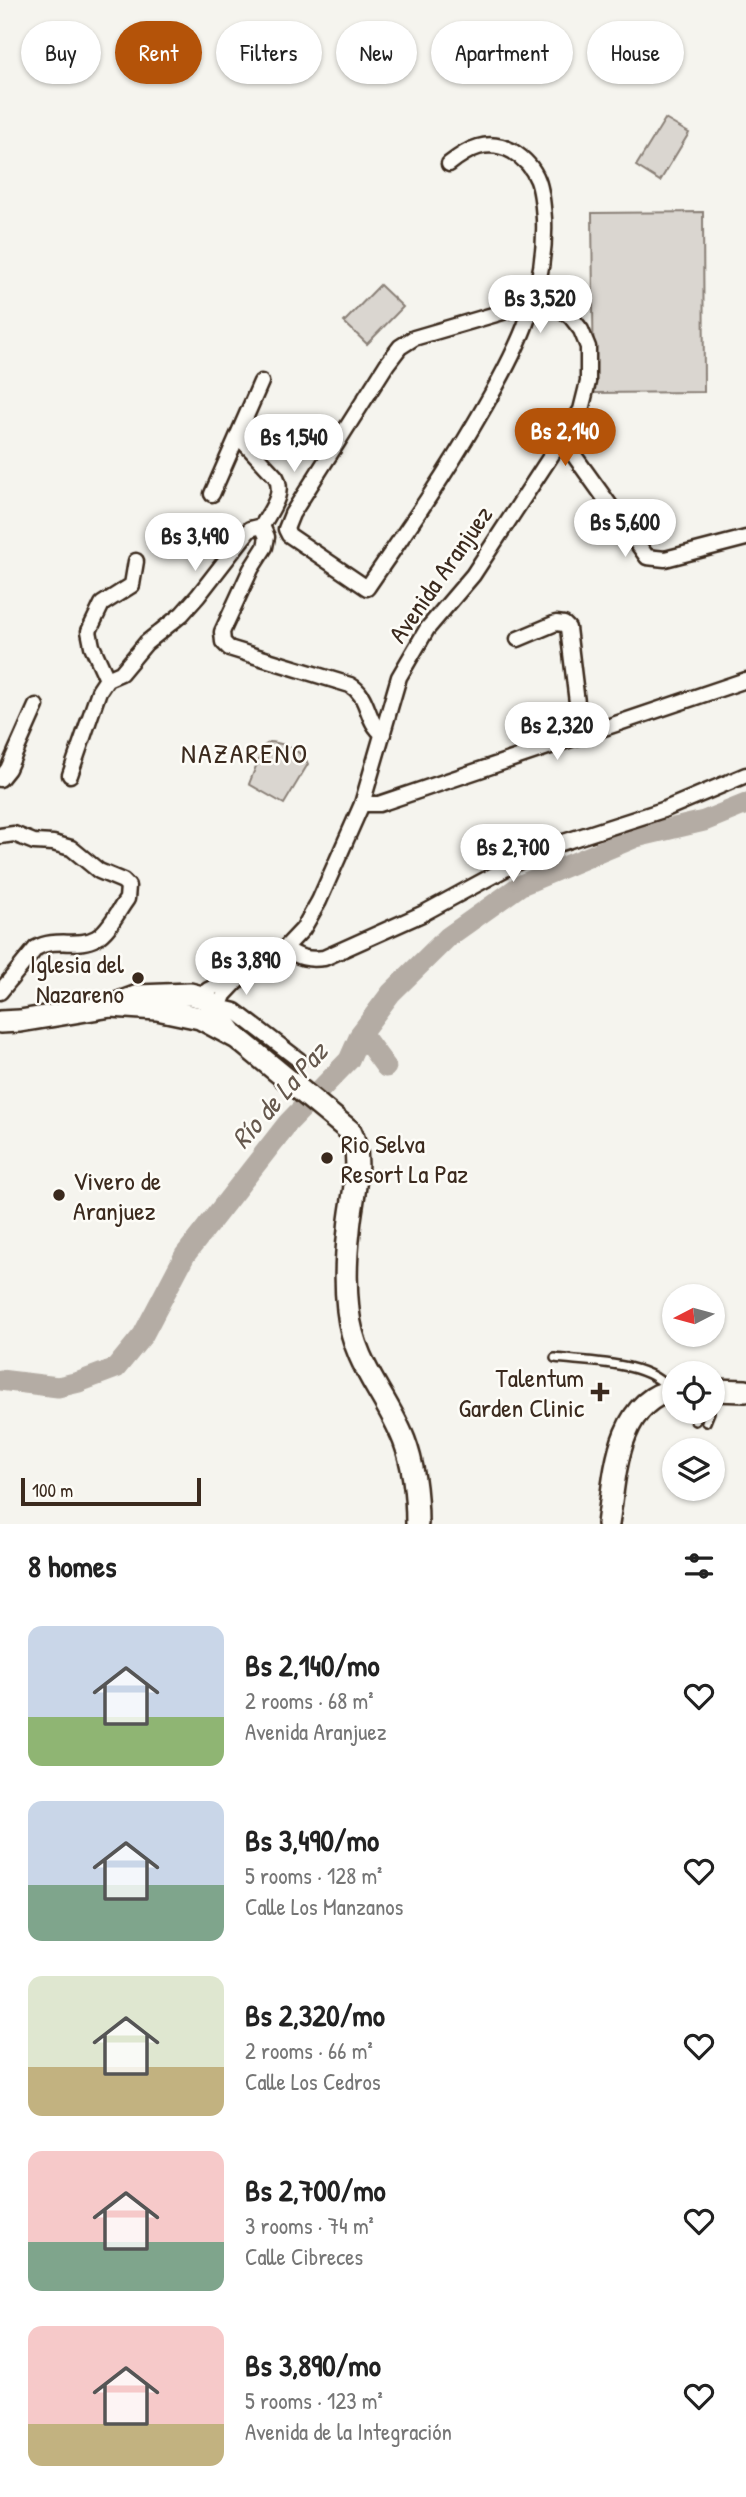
<!DOCTYPE html>
<meta charset="utf-8">
<style>
:root{--surface:#fff;--page:#f6f6f6;--text:#222;--muted:#767676;--accent:#b45309}
body{margin:0;font-family:"Patrick Hand",sans-serif;background:var(--page);color:var(--text);height:100vh;display:flex;flex-direction:column;font-size:26px;white-space:nowrap}
*{box-sizing:border-box;margin:0}
p{font-size:23px;color:var(--muted)}
.icon{flex:none;width:38px;height:38px;fill:none;stroke:currentColor;stroke-width:2;stroke-linecap:round;stroke-linejoin:round}
.map{position:relative;height:1524px;overflow:hidden}
.drawer{display:flex;flex-direction:column;background:var(--surface);flex:1}
.drawer>*{flex:none}
.banner{position:absolute;left:21px;top:21px;width:705px;height:63px;display:flex;gap:14px}
.needle{width:46px;rotate:264deg}
.tools{position:absolute;left:662px;top:1284px;display:grid;gap:14px}
.tools a{display:grid;place-items:center;width:63px;height:63px;border-radius:50%;background:var(--surface);box-shadow:0 2px 5px #0004;font-size:35px}
.scale{position:absolute;left:21px;bottom:18px;width:180px;box-sizing:border-box;padding-left:7px;border:4px solid #3b2a1e;border-top:0;font-size:19px;line-height:24px;white-space:nowrap;color:#3b2a1e;-webkit-text-stroke:5px #fdfcf7;paint-order:stroke}
.price{position:absolute;translate:-50% -60px;padding:0 16px;border-radius:24px;background:#fff;color:#222;font-size:23px;line-height:46px;filter:drop-shadow(0 2px 4px #0008)}
.price::after{content:'';position:absolute;left:50%;top:42px;width:21px;height:16px;margin-left:-10px;background:inherit;clip-path:polygon(0 0,100% 0,50% 100%)}
.price.current{background:var(--accent);color:#fff}
ul{padding:0;list-style:none}
li{display:flex;align-items:center;gap:21px;height:175px;padding:0 28px}
li span{display:grid;place-items:center;flex:none;width:196px;height:140px;border-radius:14px;color:#555}
li>.icon{margin-inline-start:auto}
span .icon{width:84px;height:84px;fill:#fffc;stroke-width:1}
li b{font-size:30px}
h2{display:flex;justify-content:space-between;align-items:center;height:84px;padding:0 28px;font-size:30px}
.chip{padding:0 24px;border-radius:32px;background:var(--surface);box-shadow:0 2px 5px #0004;font-size:24px;line-height:63px}
.chip.current{background:var(--accent);color:#fff}
.map>svg:first-child{display:block}
.green{fill:#dad6d0;stroke:#8a8077;stroke-width:2}
.lines{fill:none;stroke-linecap:round;stroke-linejoin:round}
.river{stroke:#b4aca4;stroke-width:21}
.service-casing{stroke:#3b2a1e;stroke-width:12}
.minor-casing{stroke:#3b2a1e;stroke-width:19}
.primary-casing{stroke:#3b2a1e;stroke-width:26}
.service{stroke:#fdfcf7;stroke-width:7}
.minor{stroke:#fdfcf7;stroke-width:14}
.primary{stroke:#fdfcf7;stroke-width:21}
.poi-dot{fill:#3b2a1e;stroke:#fdfcf7;stroke-width:2.5}
.labels{text-anchor:middle;dominant-baseline:central;stroke-width:5;stroke-linejoin:round;paint-order:stroke}
.street-label{font-size:26px;fill:#3b2a1e;stroke:#fdfcf7}
.poi-label{font-size:26px;fill:#3b2a1e;stroke:#fdfcf7;text-anchor:end}
.neighbourhood-label{font-size:28px;letter-spacing:2px;fill:#3b2a1e;stroke:#fdfcf7}
.water-label{font-size:28px;font-style:italic;fill:#65584d;stroke:#fdfcf7}
</style>
<div class="map">
<svg width="746" height="1524" viewBox="0 0 746 1524">
<rect width="100%" height="100%" fill="#f5f4ee"/>
<filter id="ink" filterUnits="userSpaceOnUse"><feTurbulence type="fractalNoise" baseFrequency=".0143" numOctaves="2"/><feDisplacementMap in="SourceGraphic" scale="14" xChannelSelector="R" yChannelSelector="G"/><feConvolveMatrix kernelMatrix="1 2 1 2 8 2 1 2 1" color-interpolation-filters="sRGB"/></filter>
<g filter="url(#ink)">
<g class="green">
<polygon points="665,119 689,133 660,181 636,166"/>
<polygon points="703,212 704,392 594,393 592,213"/>
<polygon points="380,285 403,307 367,344 344,322"/>
<path d="M 270,742 C 283,743 303,751 308,764 L 284,804 L 249,784 L 264,746 Z"/>
</g>
<g class="lines">
<g class="river">
<polyline points="361,1033 386,1067"/>
<polyline points="0,1380 58,1387 79,1382 116,1368 143,1335 185,1255 288,1123 349,1060 361,1033 391,993 448,937 521,885 636,837 704,821 746,804"/>
</g>
<g class="service-casing">
<g id="service">
<path d="M 555,1358 C 587,1362 650,1361 669,1390"/>
<polyline points="695,1421 698,1412"/>
<polyline points="706,1422 710,1412"/>
</g>
</g>
<g class="minor-casing">
<g id="minor">
<path d="M 238,436 L 276,477 C 285,494 270,511 262,526"/>
<polyline points="563,440 647,557 665,559 746,538"/>
<polyline points="212,494 261,382"/>
<polyline points="518,639 556,623 564,624 568,628 581,736"/>
<polyline points="107,679 92,646 89,631 102,604 132,585 136,561"/>
<path d="M 70,775 L 99,691 L 107,679 L 121,673 L 146,643 L 182,614 L 198,596 L 250,529 L 262,526 L 267,537 L 265,547 L 251,569 L 222,632 L 223,642 L 229,648 L 350,685 C 370,696 365,721 383,734"/>
<polyline points="0,779 8,769 36,706"/>
<polyline points="362,804 379,804 746,680"/>
<path d="M 0,836 L 14,834 L 34,842 L 53,843 L 71,848 L 99,871 L 123,881 L 128,886 L 127,899 C 118,911 109,931 96,938 C 78,948 55,937 36,948 L 0,992"/>
<path d="M 285,948 C 299,958 308,960 324,958 L 422,914 L 542,849 L 663,810 L 746,775"/>
<polyline points="240,978 224,995 218,1011 227,1009 235,1011 299,1060"/>
<path d="M 200,996 L 208,990 L 249,970 L 285,948 L 303,929 L 319,901 L 362,804 L 399,677 L 427,629 L 473,575 L 581,410 L 588,382 L 588,347 L 581,330 L 571,317 L 557,306 L 534,303 L 414,338 L 400,347 L 387,364 L 292,514 L 286,529 L 289,535 L 367,588 C 404,534 442,480 475,423 C 513,359 547,297 544,219 C 542,189 540,168 512,151 C 487,138 468,149 449,164"/>
</g>
</g>
<g class="primary-casing">
<g id="primary">
<path d="M 111,1006 L 157,1009 L 200,1018 L 237,1038 L 350,1131 C 365,1159 351,1199 349,1230 C 346,1256 345,1284 348,1310 C 354,1366 385,1392 404,1440 C 414,1466 417,1496 417,1524"/>
<polyline points="0,1022 20,1021 111,1006 138,996 190,994 206,998 233,1034"/>
<polyline points="712,1390 746,1391"/>
<path d="M 608,1524 C 615,1478 616,1401 674,1390"/>
</g>
</g>
<use href="#service" class="service"/>
<use href="#minor" class="minor"/>
<use href="#primary" class="primary"/>
</g>
</g>
<g class="poi-dot">
<circle cx="138" cy="978" r="7"/>
<circle cx="327" cy="1158" r="7"/>
<circle cx="59" cy="1195" r="7"/>
<path d="M596.5 1381.5h7v7h7v7h-7v7h-7v-7h-7v-7h7z"/>
</g>
<g class="labels">
<g class="street-label">
<text transform="translate(440 574) rotate(-55)">Avenida Aranjuez</text>
</g>
<g class="poi-label">
<text x="124" y="963">Iglesia del<tspan x="124" dy="30">Nazareno</tspan></text>
<text x="341" y="1143" text-anchor="start">Rio Selva<tspan x="341" dy="30">Resort La Paz</tspan></text>
<text x="73" y="1180" text-anchor="start">Vivero de<tspan x="73" dy="30">Aranjuez</tspan></text>
<text x="584" y="1377">Talentum<tspan x="584" dy="30">Garden Clinic</tspan></text>
</g>
<g class="neighbourhood-label">
<text x="245" y="753">NAZARENO</text>
</g>
<g class="water-label">
<text transform="translate(279 1095) rotate(-49)">Río de La Paz</text>
</g>
</g>
</svg>
<div class="tools">
<a><svg class="needle" viewBox="-14 -14 28 28"><path d="M0-13l5 13h-10z" fill="#e53935"/><path d="M0 13l5-13h-10z" fill="#767676"/></svg></a>
<a><svg class="icon" aria-label="locate" viewBox="0 0 24 24"><circle cx="12" cy="12" r="6"/><path d="M12 2v4M12 18v4M2 12h4M18 12h4"/></svg></a>
<a><svg class="icon" aria-label="layers" viewBox="0 0 24 24"><path d="M12 4l9 5-9 5-9-5zM3 14l9 5 9-5"/></svg></a>
</div>
<div class="scale">100 m</div>
<b class="price" style="left:540px;top:335px">Bs 3,520</b>
<b class="price current" style="left:565px;top:468px">Bs 2,140</b>
<b class="price" style="left:294px;top:474px">Bs 1,540</b>
<b class="price" style="left:625px;top:559px">Bs 5,600</b>
<b class="price" style="left:195px;top:573px">Bs 3,490</b>
<b class="price" style="left:557px;top:762px">Bs 2,320</b>
<b class="price" style="left:513px;top:884px">Bs 2,700</b>
<b class="price" style="left:246px;top:997px">Bs 3,890</b>
<div class="banner">
<a class="chip">Buy</a>
<a class="chip current">Rent</a>
<a class="chip">Filters</a>
<a class="chip">New</a>
<a class="chip">Apartment</a>
<a class="chip">House</a>
</div>
</div>
<section class="drawer">
<h2>8 homes<svg class="icon" aria-label="filters" viewBox="0 0 24 24"><path d="M4 7h16M4 17h16"/><circle cx="9" cy="7" r="2"/><circle cx="15" cy="17" r="2"/></svg></h2>
<ul>
<li><span style="background:linear-gradient(#c9d6e8 65%,#8fb573 0)"><svg class="icon" aria-label="home" viewBox="0 0 24 24"><path d="M3 11l9-7 9 7M6 9v11h12V9"/></svg></span><div><b>Bs 2,140/mo</b><p>2 rooms · 68 m²</p><p>Avenida Aranjuez</p></div><svg class="icon" aria-label="heart" viewBox="0 0 24 24"><path d="M12 20l-8-8c-3-5 5-10 8-4 3-6 11-1 8 4z"/></svg></li>
<li><span style="background:linear-gradient(#c9d6e8 60%,#7fa58c 0)"><svg class="icon" aria-label="home" viewBox="0 0 24 24"><path d="M3 11l9-7 9 7M6 9v11h12V9"/></svg></span><div><b>Bs 3,490/mo</b><p>5 rooms · 128 m²</p><p>Calle Los Manzanos</p></div><svg class="icon" aria-label="heart" viewBox="0 0 24 24"><path d="M12 20l-8-8c-3-5 5-10 8-4 3-6 11-1 8 4z"/></svg></li>
<li><span style="background:linear-gradient(#dfe7d0 65%,#c2b280 0)"><svg class="icon" aria-label="home" viewBox="0 0 24 24"><path d="M3 11l9-7 9 7M6 9v11h12V9"/></svg></span><div><b>Bs 2,320/mo</b><p>2 rooms · 66 m²</p><p>Calle Los Cedros</p></div><svg class="icon" aria-label="heart" viewBox="0 0 24 24"><path d="M12 20l-8-8c-3-5 5-10 8-4 3-6 11-1 8 4z"/></svg></li>
<li><span style="background:linear-gradient(#f6c9c9 65%,#7fa58c 0)"><svg class="icon" aria-label="home" viewBox="0 0 24 24"><path d="M3 11l9-7 9 7M6 9v11h12V9"/></svg></span><div><b>Bs 2,700/mo</b><p>3 rooms · 74 m²</p><p>Calle Cibreces</p></div><svg class="icon" aria-label="heart" viewBox="0 0 24 24"><path d="M12 20l-8-8c-3-5 5-10 8-4 3-6 11-1 8 4z"/></svg></li>
<li><span style="background:linear-gradient(#f6c9c9 70%,#c2b280 0)"><svg class="icon" aria-label="home" viewBox="0 0 24 24"><path d="M3 11l9-7 9 7M6 9v11h12V9"/></svg></span><div><b>Bs 3,890/mo</b><p>5 rooms · 123 m²</p><p>Avenida de la Integración</p></div><svg class="icon" aria-label="heart" viewBox="0 0 24 24"><path d="M12 20l-8-8c-3-5 5-10 8-4 3-6 11-1 8 4z"/></svg></li>
</ul>
</section>
